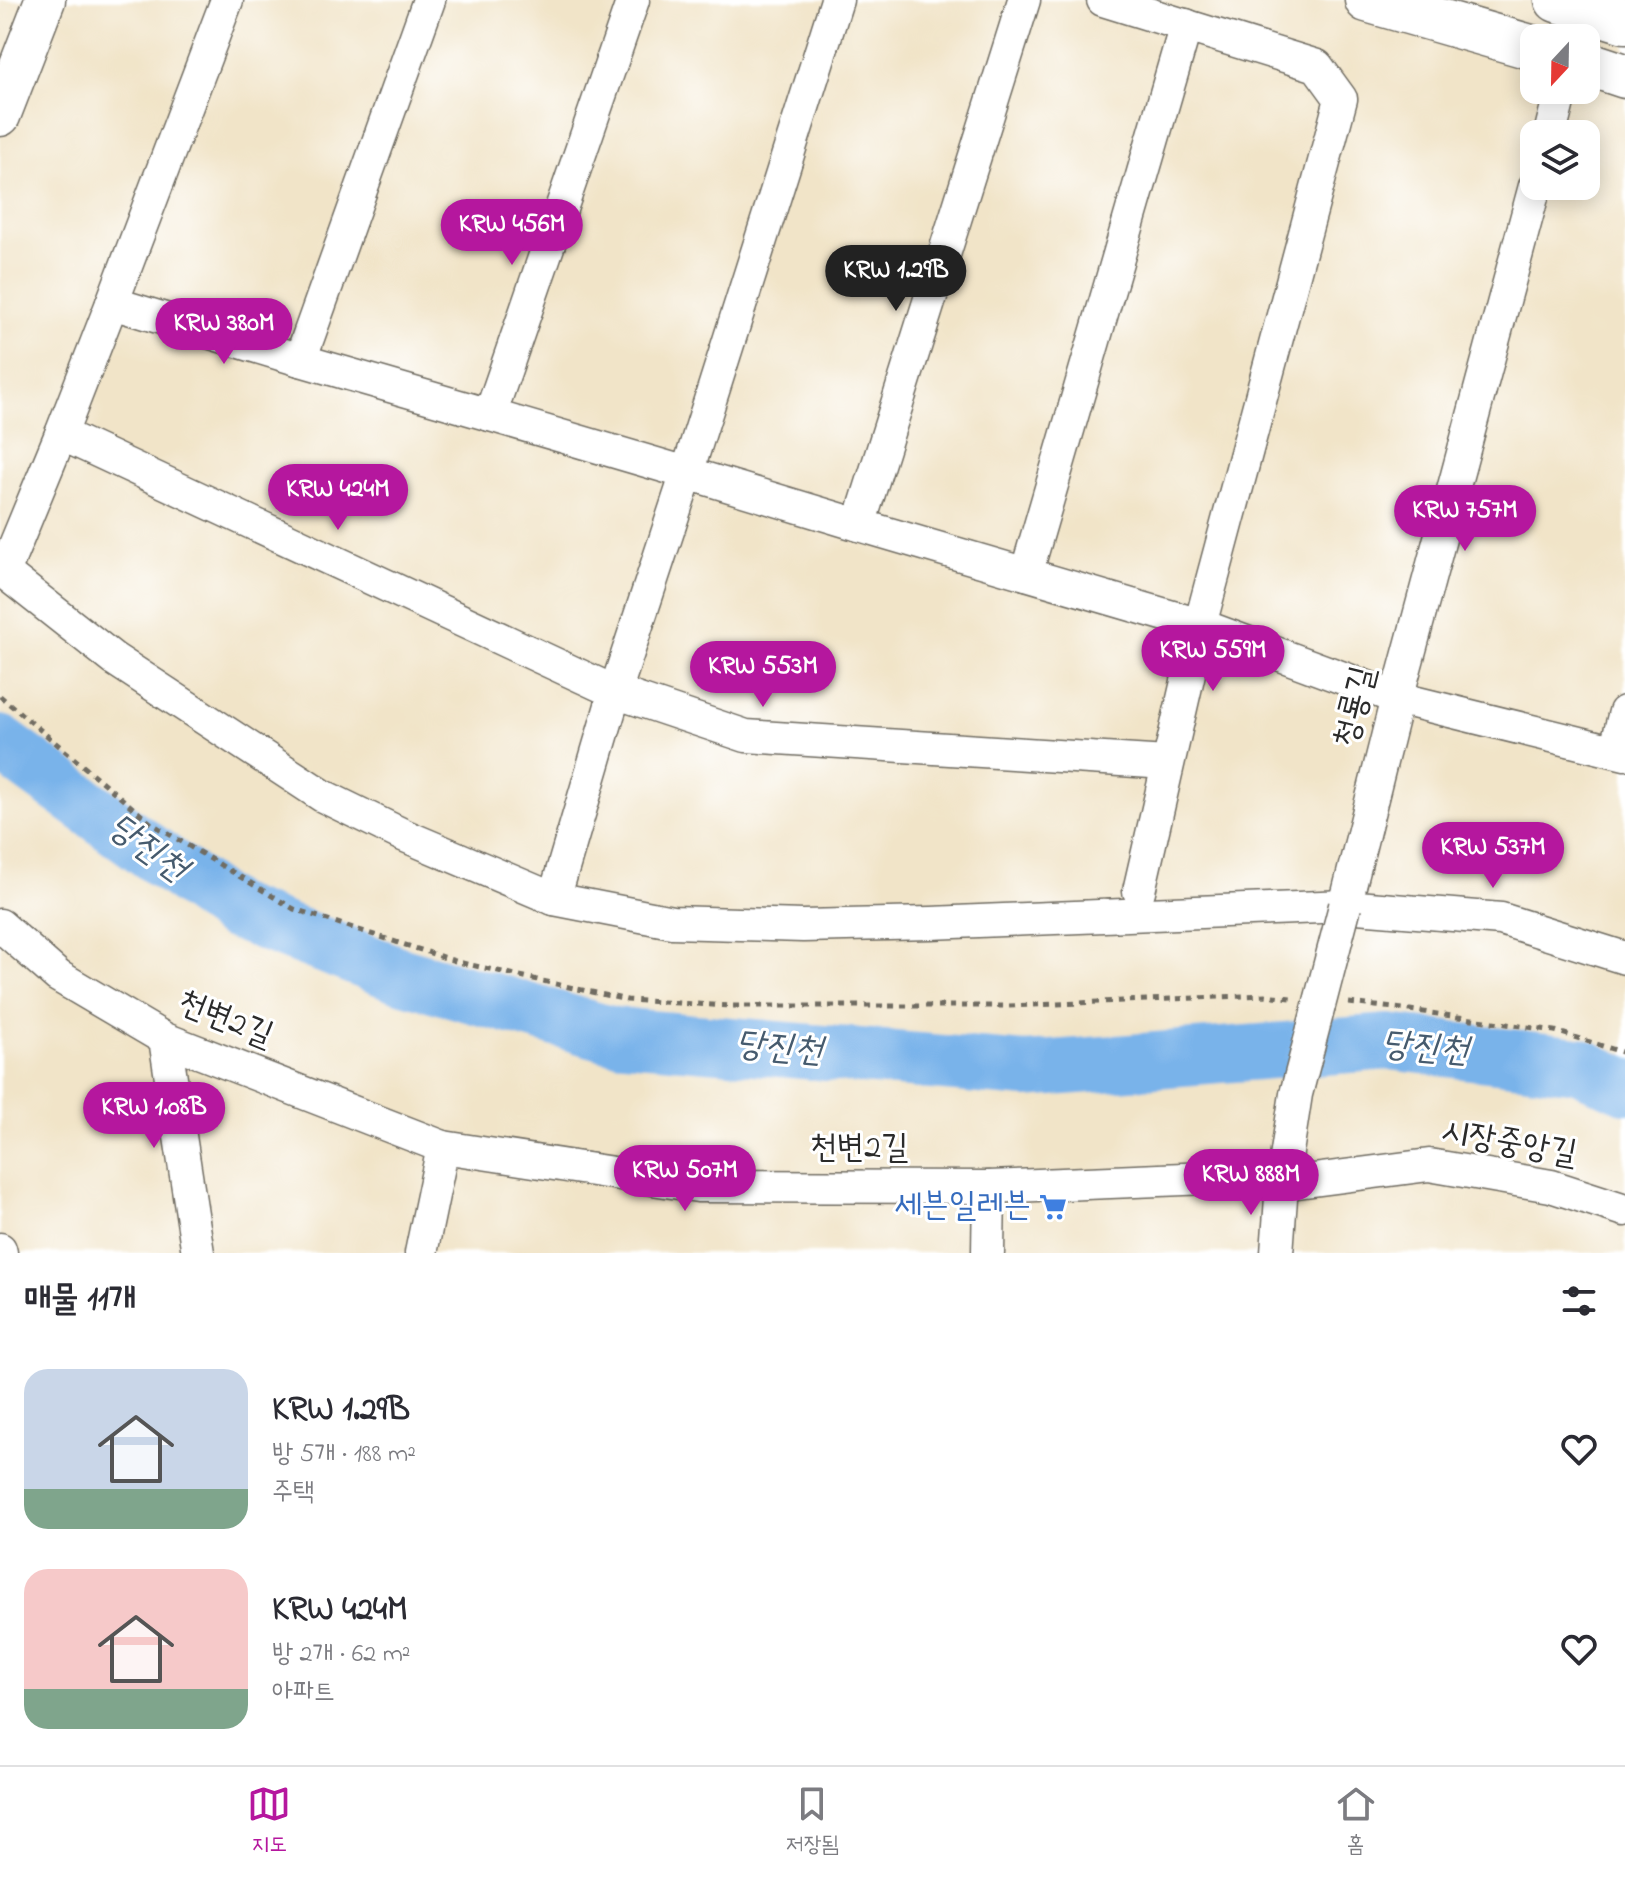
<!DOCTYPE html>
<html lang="ko">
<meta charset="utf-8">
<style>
:root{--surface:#fff;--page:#f7f7f7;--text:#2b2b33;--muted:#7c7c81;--line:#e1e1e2;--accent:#b5179e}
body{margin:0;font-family:"Indie Flower","Poor Story",sans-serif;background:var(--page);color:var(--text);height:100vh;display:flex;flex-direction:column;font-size:30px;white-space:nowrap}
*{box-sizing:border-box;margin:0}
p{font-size:26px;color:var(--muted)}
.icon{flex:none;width:44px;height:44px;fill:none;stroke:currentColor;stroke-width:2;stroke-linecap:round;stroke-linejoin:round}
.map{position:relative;height:1253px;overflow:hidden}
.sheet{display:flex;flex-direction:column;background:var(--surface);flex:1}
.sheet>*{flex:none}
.needle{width:52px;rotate:202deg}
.buttons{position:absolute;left:1520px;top:24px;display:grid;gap:16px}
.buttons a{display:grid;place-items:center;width:80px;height:80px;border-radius:16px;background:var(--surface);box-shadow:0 4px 20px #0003;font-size:40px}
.price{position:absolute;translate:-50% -68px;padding:0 18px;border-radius:28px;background:var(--accent);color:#fff;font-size:26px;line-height:52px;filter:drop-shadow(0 2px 4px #0008)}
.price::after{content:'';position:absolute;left:50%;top:48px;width:24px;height:18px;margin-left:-12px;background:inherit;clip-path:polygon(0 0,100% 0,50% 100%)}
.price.active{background:#222;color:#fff}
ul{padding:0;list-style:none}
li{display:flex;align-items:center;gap:24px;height:200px;padding:0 24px}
li span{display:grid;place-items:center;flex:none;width:224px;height:160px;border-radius:24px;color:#555}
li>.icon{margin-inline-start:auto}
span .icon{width:96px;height:96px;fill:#fffc;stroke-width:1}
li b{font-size:34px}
h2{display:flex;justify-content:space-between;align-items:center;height:96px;padding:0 24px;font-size:34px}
.tab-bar{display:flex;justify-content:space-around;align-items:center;height:112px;border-top:2px solid var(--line);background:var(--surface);font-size:22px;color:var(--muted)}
.tab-bar a{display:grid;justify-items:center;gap:4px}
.tab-bar .active{color:var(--accent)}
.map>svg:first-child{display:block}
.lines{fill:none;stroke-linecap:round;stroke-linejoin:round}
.river{stroke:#79b3ea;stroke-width:56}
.minor-casing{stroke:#706c62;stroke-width:35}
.tertiary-casing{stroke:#706c62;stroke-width:43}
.secondary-casing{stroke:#706c62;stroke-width:47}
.path{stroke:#706c62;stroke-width:5;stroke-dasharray:6 6;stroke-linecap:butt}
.minor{stroke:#fff;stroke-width:32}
.tertiary{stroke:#fff;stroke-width:40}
.secondary{stroke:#fff;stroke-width:44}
.minor-bridge-casing{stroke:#706c62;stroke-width:35;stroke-linecap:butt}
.minor-bridge{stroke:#fff;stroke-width:32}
.labels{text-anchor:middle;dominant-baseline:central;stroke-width:6;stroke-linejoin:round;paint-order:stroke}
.street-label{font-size:34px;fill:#2b2b2b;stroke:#fff}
.shop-label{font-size:34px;fill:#366cbe;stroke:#fff;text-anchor:end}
.water-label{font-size:36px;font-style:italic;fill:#465b6e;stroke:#fff}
</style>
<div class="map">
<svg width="1625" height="1253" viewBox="0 0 1625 1253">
<rect width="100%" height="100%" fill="#fff"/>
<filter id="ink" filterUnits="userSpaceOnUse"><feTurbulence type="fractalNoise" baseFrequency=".0125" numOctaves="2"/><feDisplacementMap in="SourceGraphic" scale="16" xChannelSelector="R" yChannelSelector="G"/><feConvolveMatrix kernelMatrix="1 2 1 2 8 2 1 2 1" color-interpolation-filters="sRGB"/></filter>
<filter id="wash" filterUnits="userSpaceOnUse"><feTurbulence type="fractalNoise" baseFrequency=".006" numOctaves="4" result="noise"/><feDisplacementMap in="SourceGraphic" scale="32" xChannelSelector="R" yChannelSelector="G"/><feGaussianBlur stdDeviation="1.8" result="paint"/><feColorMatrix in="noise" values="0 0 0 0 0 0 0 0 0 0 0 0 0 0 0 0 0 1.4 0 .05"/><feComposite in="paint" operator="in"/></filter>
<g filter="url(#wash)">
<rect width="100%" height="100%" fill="#f1e4c8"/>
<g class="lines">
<polyline class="river" points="0,743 231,910 398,974 613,1035 1026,1070 1389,1042 1578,1065 1625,1086"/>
</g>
</g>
<g filter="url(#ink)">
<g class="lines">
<g class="minor-casing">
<g id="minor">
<polyline points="227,0 112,303 300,360 429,0"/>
<polyline points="1576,38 1586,0"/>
<polyline points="1550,134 1561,90"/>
<polyline points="300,360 490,415 633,0"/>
<polyline points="490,415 687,473 837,0"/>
<polyline points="61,434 112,303"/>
<polyline points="859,525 1200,625 1341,99 1317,66 1103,0"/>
<polyline points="0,569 114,659 323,796 403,835 554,899 672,922 803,926 931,923 1345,906 1501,919 1625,958"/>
<polyline points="4,572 61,434 615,692 687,473 859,525 1024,0"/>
<polyline points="1026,574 1186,25"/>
<polyline points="1615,751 1625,712"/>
<polyline points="1139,891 1200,625 1397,698 1625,754"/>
<polyline points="554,899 615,692 746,736 1167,763"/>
<polyline points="1345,906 1397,698 1535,186"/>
<polyline points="0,925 58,976 165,1039 443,1147"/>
<polyline points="165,1039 198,1253"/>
<polyline points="0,1249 1,1253"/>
<polyline points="421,1253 443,1147 698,1186 989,1187 1208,1178 1282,1184 1429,1165 1551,1186 1625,1210"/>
<polyline points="988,1253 989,1187"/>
<polyline points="1277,1253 1282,1184"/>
</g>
</g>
<g class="tertiary-casing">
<polyline id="tertiary" points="0,116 45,0"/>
</g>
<g class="secondary-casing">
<g id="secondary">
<polyline points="1367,0 1534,48"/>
<polyline points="1557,0 1625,21"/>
<polyline points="1586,63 1625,76"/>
</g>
</g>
<g class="path">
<polyline points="0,696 152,824 294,909 458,962 627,1000 730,1006 1008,1006 1265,995 1291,998"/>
<polyline points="1349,1003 1403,1009 1555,1031 1625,1053"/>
</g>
<use href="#minor" class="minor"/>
<use href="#tertiary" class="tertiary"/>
<use href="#secondary" class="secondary"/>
<g class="minor-bridge-casing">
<polyline id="minor-bridge" points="1282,1184 1296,1094 1345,906"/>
</g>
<use href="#minor-bridge" class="minor-bridge"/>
</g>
</g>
<defs>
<g id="supermarket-bare" transform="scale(2.16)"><path d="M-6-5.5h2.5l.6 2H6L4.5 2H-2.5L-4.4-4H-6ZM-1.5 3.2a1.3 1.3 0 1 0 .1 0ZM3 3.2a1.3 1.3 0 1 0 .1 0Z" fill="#3f7fe0" stroke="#fff" stroke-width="2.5" paint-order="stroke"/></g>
</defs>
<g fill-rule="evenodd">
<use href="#supermarket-bare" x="1053" y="1207"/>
</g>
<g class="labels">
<g class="street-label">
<text transform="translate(1356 707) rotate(-76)">청룡길</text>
<text transform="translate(225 1020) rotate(22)">천변2길</text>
<text transform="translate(1509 1144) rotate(10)">시장중앙길</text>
<text x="859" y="1149">천변2길</text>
</g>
<g class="shop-label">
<text x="1031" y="1207">세븐일레븐</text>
</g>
<g class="water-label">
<text transform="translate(147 849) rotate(36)">당진천</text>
<text transform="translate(779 1049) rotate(5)">당진천</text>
<text transform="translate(1425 1049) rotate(5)">당진천</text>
</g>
</g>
</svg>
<div class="buttons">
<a><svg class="needle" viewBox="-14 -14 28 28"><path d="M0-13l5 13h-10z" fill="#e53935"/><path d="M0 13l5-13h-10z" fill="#7c7c81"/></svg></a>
<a><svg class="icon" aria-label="layers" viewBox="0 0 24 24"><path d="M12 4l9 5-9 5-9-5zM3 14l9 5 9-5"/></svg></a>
</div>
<b class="price" style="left:512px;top:267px">KRW 456M</b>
<b class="price active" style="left:896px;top:313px">KRW 1.29B</b>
<b class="price" style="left:224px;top:366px">KRW 380M</b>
<b class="price" style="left:338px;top:532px">KRW 424M</b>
<b class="price" style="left:1465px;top:553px">KRW 757M</b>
<b class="price" style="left:1213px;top:693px">KRW 559M</b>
<b class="price" style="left:763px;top:709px">KRW 553M</b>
<b class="price" style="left:1493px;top:890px">KRW 537M</b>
<b class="price" style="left:154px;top:1150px">KRW 1.08B</b>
<b class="price" style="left:685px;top:1213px">KRW 507M</b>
<b class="price" style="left:1251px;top:1217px">KRW 888M</b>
</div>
<section class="sheet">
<h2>매물 11개<svg class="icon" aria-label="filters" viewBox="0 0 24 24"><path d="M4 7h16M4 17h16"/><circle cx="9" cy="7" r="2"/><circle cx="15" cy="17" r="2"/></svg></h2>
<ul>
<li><span style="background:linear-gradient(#c9d6e8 75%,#7fa58c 0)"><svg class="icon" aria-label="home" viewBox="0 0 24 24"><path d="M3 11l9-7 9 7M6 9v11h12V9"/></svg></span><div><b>KRW 1.29B</b><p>방 5개 · 188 m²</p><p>주택</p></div><svg class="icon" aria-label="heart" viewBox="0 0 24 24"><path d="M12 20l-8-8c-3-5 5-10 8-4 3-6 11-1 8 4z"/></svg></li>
<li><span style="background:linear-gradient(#f6c9c9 75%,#7fa58c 0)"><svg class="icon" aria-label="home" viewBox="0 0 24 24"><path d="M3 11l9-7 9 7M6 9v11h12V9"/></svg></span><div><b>KRW 424M</b><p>방 2개 · 62 m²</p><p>아파트</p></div><svg class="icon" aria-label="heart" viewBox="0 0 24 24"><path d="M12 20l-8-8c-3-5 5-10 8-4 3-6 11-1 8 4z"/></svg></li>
</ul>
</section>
<nav class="tab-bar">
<a class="active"><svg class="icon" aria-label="map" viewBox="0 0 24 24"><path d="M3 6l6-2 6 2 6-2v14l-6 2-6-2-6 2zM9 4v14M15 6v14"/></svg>지도</a>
<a><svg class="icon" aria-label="saved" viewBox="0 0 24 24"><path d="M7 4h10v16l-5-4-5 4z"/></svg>저장됨</a>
<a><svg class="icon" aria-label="home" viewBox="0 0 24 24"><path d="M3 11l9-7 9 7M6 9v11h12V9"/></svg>홈</a>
</nav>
